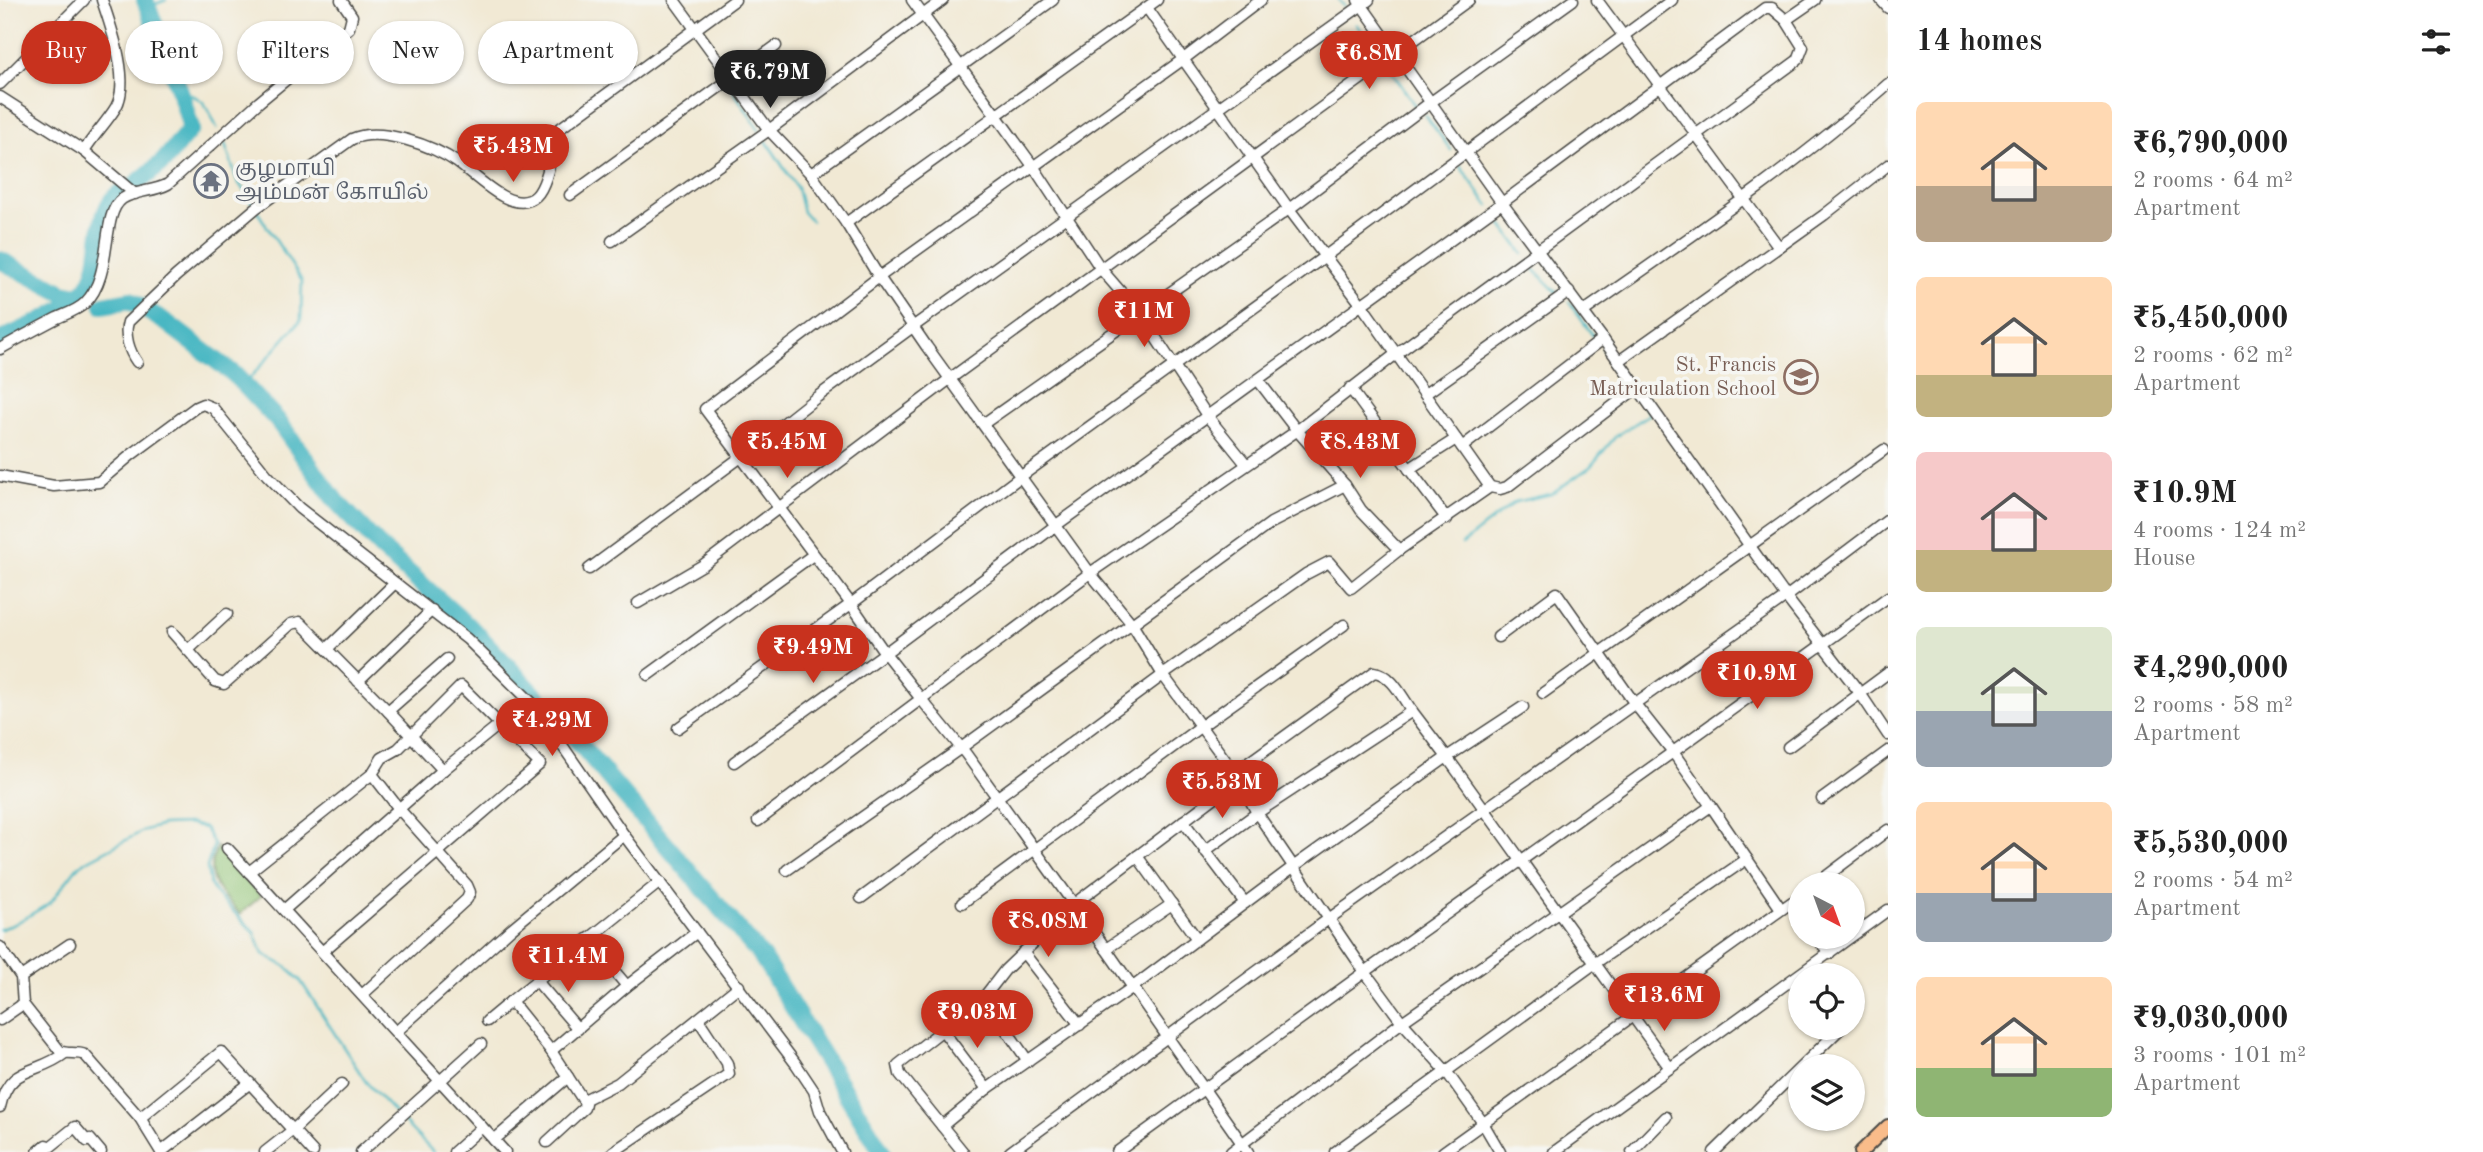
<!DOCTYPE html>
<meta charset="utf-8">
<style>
:root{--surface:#fff;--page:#f2f2f2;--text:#222;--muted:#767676;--accent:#c8321e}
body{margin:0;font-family:"Old Standard TT","Noto Serif Tamil",serif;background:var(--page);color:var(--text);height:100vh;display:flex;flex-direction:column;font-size:26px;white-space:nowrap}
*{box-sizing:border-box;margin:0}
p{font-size:23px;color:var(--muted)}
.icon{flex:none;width:38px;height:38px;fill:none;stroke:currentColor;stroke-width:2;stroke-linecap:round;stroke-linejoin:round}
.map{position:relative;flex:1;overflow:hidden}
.sheet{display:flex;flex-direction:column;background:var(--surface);width:595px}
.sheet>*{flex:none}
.guide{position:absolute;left:21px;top:21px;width:665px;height:63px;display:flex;gap:14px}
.needle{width:46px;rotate:139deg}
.tools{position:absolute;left:1788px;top:872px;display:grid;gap:14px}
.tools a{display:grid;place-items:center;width:77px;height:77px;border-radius:50%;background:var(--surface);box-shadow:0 2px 5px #0004;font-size:35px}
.price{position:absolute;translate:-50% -60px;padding:0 16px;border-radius:24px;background:var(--accent);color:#fff;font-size:23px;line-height:46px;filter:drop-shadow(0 2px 4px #0008)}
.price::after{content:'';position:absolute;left:50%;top:42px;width:21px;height:16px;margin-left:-10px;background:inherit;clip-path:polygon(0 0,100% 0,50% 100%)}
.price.active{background:#222;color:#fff}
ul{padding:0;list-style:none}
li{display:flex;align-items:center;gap:21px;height:175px;padding:0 28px}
li span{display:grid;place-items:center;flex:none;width:196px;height:140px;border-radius:10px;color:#555}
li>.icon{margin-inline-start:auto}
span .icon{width:84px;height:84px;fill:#fffc;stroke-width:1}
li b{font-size:30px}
h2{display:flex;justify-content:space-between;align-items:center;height:84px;padding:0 28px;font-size:30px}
.chip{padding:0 24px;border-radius:32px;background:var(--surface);box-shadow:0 2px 5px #0004;font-size:24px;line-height:63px}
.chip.active{background:var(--accent);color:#fff}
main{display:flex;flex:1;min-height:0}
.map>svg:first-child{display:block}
.green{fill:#91c475;stroke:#5e7850;stroke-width:2}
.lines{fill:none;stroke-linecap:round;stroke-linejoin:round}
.stream{stroke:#49b7c3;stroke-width:2.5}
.river{stroke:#49b7c3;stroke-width:18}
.minor-casing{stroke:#494844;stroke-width:13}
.major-casing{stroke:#494844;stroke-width:16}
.minor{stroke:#fff;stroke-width:10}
.major{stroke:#f9bc8a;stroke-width:12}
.labels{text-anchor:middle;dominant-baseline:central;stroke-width:7;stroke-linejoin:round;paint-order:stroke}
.worship-label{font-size:21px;fill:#5b616d;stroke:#f6f6f2;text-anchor:start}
.education-label{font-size:21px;fill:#785e54;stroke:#f6f6f2;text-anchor:end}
</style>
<main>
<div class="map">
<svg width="1888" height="1152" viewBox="0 0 1888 1152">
<rect width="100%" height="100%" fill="#f6f6f2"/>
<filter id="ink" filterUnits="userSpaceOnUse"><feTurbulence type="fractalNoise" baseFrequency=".0143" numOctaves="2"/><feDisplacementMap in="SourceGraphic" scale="14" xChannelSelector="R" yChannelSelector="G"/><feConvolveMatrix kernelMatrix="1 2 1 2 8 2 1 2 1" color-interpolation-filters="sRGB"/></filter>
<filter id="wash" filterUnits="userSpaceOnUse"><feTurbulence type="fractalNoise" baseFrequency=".00686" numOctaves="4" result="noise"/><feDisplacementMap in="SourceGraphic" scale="28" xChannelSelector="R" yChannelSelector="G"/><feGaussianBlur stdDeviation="1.57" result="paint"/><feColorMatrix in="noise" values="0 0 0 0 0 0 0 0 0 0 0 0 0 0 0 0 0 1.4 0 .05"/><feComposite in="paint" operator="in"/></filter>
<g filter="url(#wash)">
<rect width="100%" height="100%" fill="#f1e9d4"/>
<path class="green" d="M 217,847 L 261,896 L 240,914 C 219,891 202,879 217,847 Z"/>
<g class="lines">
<g class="stream">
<polyline points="1339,0 1344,6"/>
<polyline points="148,7 166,0"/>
<polyline points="1356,24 1382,57"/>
<polyline points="1390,69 1416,107"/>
<polyline points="729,84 759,130"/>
<path d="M 180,91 C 207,99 205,104 217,128"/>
<polyline points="1425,115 1451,150"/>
<polyline points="765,139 797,188 803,212 811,221"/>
<polyline points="225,144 237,180 302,281 301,320 244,385"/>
<polyline points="1460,166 1489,206"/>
<polyline points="1497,218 1523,254"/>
<polyline points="1532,267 1557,293"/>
<polyline points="1569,302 1594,337"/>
<polyline points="1603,349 1629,384"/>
<polyline points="1462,544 1515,502 1551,494 1590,467 1616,436 1650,414 1638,397"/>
<polyline points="0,929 13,925 50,903 79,865 145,830 163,825 190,824 205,828 214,845 207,867 210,884 216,894 254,932 263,954 285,966 300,980 366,1082 396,1114"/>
<polyline points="401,1119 433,1152"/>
</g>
<g class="river">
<polyline points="136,184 163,162 191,128 180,91 145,0"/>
<polyline points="0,260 63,293 79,296"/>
<polyline points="103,305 130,300 167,323 234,374 278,421 335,500 381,548 477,634 568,730 762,957 882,1152"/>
<path d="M 0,341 C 26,327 68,312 87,288 C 108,261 90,209 123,191"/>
</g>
</g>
</g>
<g filter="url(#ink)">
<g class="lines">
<g class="minor-casing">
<g id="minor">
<path d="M 102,0 C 111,27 131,81 116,107 C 107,122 93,136 84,151 L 135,194"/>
<polyline points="674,0 769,130 811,174 846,223 879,277 927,347 1090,573 1132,624 1163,675 1239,779 1257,813 1365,972 1402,1022 1446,1071 1483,1123 1500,1152"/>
<polyline points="912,0 1033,166 1101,269 1140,314 1208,417 1246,464"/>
<polyline points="1358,0 1502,203 1603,339 1786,597 1860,693 1888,735"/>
<polyline points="1597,0 1779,247"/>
<polyline points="1881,0 1888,8"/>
<polyline points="1147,8 1289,209 1361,304 1490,487"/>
<polyline points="0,84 84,0"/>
<polyline points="0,97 84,151"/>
<polyline points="811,174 1053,0"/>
<polyline points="570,195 776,46"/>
<polyline points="846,223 1157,0"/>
<polyline points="612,241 769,130 943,0"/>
<path d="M 1583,312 C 1687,239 1793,168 1888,84"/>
<path d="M 0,349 C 19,338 38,328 57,318 C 66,314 78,310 85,303 C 114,275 100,215 122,199 C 135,190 154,192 168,184 L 259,102 L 349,28 L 352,16 L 341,0"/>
<polyline points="1619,361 1824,215 1888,165"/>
<path d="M 137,362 C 129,351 124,335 128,322 L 176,276 L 256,208 L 352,139 C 380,126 434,146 458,163 C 476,175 513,217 536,196 C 544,188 550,167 550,156 C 550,148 548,142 551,135 L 735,0"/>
<polyline points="1258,380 1294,427 1345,485 1361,510 1399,550"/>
<polyline points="1350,388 1409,469"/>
<polyline points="1425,394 1569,292"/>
<polyline points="983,424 1289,209 1431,102 1573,0"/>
<polyline points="1462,447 1603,339"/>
<polyline points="0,476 54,486 99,482 131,455 196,407 203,404 213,408 267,475 299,508 467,639 535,706 624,835 796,1064 814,1091 820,1111 842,1152"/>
<polyline points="1447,519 1409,469 1456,439"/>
<polyline points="589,569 741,457 705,409 879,277 1185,58 1261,0"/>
<polyline points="638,603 703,565 951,378 1469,0"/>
<polyline points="172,632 215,681 224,684 291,624 300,622 388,711 443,770"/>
<polyline points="1498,637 1557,593 1635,704 1673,752 1888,597"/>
<polyline points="327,649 395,583"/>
<polyline points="188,650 227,614"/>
<polyline points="648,675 813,555"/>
<polyline points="358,681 432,610"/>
<polyline points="1543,693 1884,450"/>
<polyline points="388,711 447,659"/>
<polyline points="678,728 851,604 1020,477 1324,257 1672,0"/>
<polyline points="1788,747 1888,673"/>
<polyline points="734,762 885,653 1055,526 1502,203 1765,8 1772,8 1786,20 1815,0"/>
<path d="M 1234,773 L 1374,672 C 1392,674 1402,697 1412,711"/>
<polyline points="1822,799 1888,751"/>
<polyline points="1711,806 1747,859"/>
<polyline points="758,821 921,699 885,653 851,604 741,457 817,397 914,326 1369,0"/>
<polyline points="1183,821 1245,903"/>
<polyline points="227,848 249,872"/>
<polyline points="1205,851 1257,813 1412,711 1447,757 1523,707"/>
<polyline points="1137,856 1197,939"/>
<polyline points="787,870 961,748 1271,523 1345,485"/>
<polyline points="1816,884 1888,830"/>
<polyline points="861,898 1163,675 1306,574 1329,562 1351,588 1399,550 1490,487 1500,489 1507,487 1638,387"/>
<polyline points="962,903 1200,727 1344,625"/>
<polyline points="284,910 443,770 500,724"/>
<polyline points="1816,936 1829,954"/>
<polyline points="587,939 627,986"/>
<polyline points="0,947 21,977 23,1004"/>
<polyline points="1106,949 1172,904"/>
<polyline points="322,952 540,764 461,686 398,749 382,758 372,774 249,872 505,1152"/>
<polyline points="1023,952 1080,1025"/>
<polyline points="21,977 70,944"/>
<polyline points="536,980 578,1029"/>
<polyline points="362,995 467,899 470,892 467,885 400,810 372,774"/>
<polyline points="981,1001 1005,970 1074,904 1239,779"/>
<path d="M 23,1004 L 60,1051 C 68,1055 76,1051 85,1055 L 140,1118 L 161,1152"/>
<polyline points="0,1020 23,1004"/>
<polyline points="487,1021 511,1001"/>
<polyline points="943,1031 987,1089"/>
<polyline points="396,1032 512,928 624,835"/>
<polyline points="551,1051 627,986 697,932"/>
<polyline points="584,1100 618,1083 739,986"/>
<path d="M 0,1107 C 9,1064 38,1075 65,1053"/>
<polyline points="140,1118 221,1052 313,1152"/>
<polyline points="942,1126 900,1074 898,1065 977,1003 985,1002 988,1004 1028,1061"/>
<polyline points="494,1140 568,1077"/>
<polyline points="547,1142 584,1108 585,1103 551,1051 511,1001 660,882"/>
<polyline points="38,1152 46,1145 50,1147 75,1127 87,1141 90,1139 101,1152"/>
<polyline points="161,1152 250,1083"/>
<polyline points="265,1152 293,1130 342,1084"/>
<polyline points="361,1152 481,1044"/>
<polyline points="454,1152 482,1127"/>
<polyline points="613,1152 729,1074 727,1063 698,1019"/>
<polyline points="963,1152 942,1126 987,1089 1133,987 1293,867 1447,757 1670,1068"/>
<polyline points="1010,1152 1330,918 1786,597 1888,520"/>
<polyline points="1117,1152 1365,972 1673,752 1711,806 1402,1022 1231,1152"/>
<polyline points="1248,1152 1106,949 966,754 921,699 1090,573 1298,430 1396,354 1798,60 1803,47 1786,20"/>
<polyline points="1335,1152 1594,964 1747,859 1781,909"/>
<polyline points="1443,1152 1792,902 1801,915"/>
<polyline points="1554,1152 1888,910"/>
<polyline points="1632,1152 1666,1117"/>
<polyline points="1714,1152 1840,1029"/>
</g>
</g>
<g class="major-casing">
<polyline id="major" points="1861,1152 1888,1126"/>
</g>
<use href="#minor" class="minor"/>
<use href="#major" class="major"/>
</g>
</g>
<defs>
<g id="temple-ring" transform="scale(1.75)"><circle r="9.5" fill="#f6f6f2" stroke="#6b7280" stroke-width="1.5"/><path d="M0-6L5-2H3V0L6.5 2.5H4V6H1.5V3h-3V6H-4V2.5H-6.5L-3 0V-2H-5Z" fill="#6b7280"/></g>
<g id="school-ring" transform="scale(1.75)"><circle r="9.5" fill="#f6f6f2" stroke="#8d6e63" stroke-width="1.5"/><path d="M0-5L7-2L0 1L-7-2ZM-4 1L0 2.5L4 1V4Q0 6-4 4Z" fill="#8d6e63"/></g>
</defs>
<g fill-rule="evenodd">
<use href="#temple-ring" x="211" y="181"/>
<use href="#school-ring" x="1801" y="377"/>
</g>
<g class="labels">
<g class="worship-label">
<text x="235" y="169">குழமாயி<tspan x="235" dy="24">அம்மன் கோயில்</tspan></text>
</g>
<g class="education-label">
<text x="1776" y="365">St. Francis<tspan x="1776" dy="24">Matriculation School</tspan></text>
</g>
</g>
</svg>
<div class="tools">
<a><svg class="needle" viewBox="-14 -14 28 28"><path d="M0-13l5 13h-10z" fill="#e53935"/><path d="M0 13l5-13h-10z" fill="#767676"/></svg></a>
<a><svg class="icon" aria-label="locate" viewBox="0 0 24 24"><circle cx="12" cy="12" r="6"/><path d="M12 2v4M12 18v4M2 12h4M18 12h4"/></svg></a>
<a><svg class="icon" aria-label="layers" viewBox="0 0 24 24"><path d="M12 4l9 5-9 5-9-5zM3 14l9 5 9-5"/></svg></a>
</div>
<b class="price" style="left:1369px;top:91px">₹6.8M</b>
<b class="price active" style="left:770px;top:110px">₹6.79M</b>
<b class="price" style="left:513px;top:184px">₹5.43M</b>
<b class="price" style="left:1144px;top:349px">₹11M</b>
<b class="price" style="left:787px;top:480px">₹5.45M</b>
<b class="price" style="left:1360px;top:480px">₹8.43M</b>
<b class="price" style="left:813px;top:685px">₹9.49M</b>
<b class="price" style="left:1757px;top:711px">₹10.9M</b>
<b class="price" style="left:552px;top:758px">₹4.29M</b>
<b class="price" style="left:1222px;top:820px">₹5.53M</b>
<b class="price" style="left:1048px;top:959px">₹8.08M</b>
<b class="price" style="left:568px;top:994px">₹11.4M</b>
<b class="price" style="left:1664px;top:1033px">₹13.6M</b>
<b class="price" style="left:977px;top:1050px">₹9.03M</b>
<div class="guide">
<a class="chip active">Buy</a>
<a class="chip">Rent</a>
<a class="chip">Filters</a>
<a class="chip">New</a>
<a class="chip">Apartment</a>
</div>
</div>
<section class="sheet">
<h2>14 homes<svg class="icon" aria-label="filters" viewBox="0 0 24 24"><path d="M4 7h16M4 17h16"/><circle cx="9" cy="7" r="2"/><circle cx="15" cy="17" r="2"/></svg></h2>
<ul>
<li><span style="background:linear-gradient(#ffd9b3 60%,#b9a48a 0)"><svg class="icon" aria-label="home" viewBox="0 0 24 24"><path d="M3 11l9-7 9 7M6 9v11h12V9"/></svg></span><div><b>₹6,790,000</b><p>2 rooms · 64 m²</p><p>Apartment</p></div></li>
<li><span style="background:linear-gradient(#ffd9b3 70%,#c2b280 0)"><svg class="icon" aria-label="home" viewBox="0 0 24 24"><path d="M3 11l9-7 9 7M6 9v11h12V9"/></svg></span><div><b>₹5,450,000</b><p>2 rooms · 62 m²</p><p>Apartment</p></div></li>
<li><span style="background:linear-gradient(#f6c9c9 70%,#c2b280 0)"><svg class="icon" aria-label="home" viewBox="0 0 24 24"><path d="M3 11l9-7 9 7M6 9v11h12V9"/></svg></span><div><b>₹10.9M</b><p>4 rooms · 124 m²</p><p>House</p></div></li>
<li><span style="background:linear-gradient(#dfe7d0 60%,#9aa5b1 0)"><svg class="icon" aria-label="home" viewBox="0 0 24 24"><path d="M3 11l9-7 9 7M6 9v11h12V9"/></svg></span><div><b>₹4,290,000</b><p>2 rooms · 58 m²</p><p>Apartment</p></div></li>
<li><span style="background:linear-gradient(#ffd9b3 65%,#9aa5b1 0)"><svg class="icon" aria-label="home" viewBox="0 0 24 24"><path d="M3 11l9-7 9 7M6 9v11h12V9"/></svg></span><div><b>₹5,530,000</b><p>2 rooms · 54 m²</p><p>Apartment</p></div></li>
<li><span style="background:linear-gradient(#ffd9b3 65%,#8fb573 0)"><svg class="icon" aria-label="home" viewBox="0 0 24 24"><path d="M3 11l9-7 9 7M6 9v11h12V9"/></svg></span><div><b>₹9,030,000</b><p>3 rooms · 101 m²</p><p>Apartment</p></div></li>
</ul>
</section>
</main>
